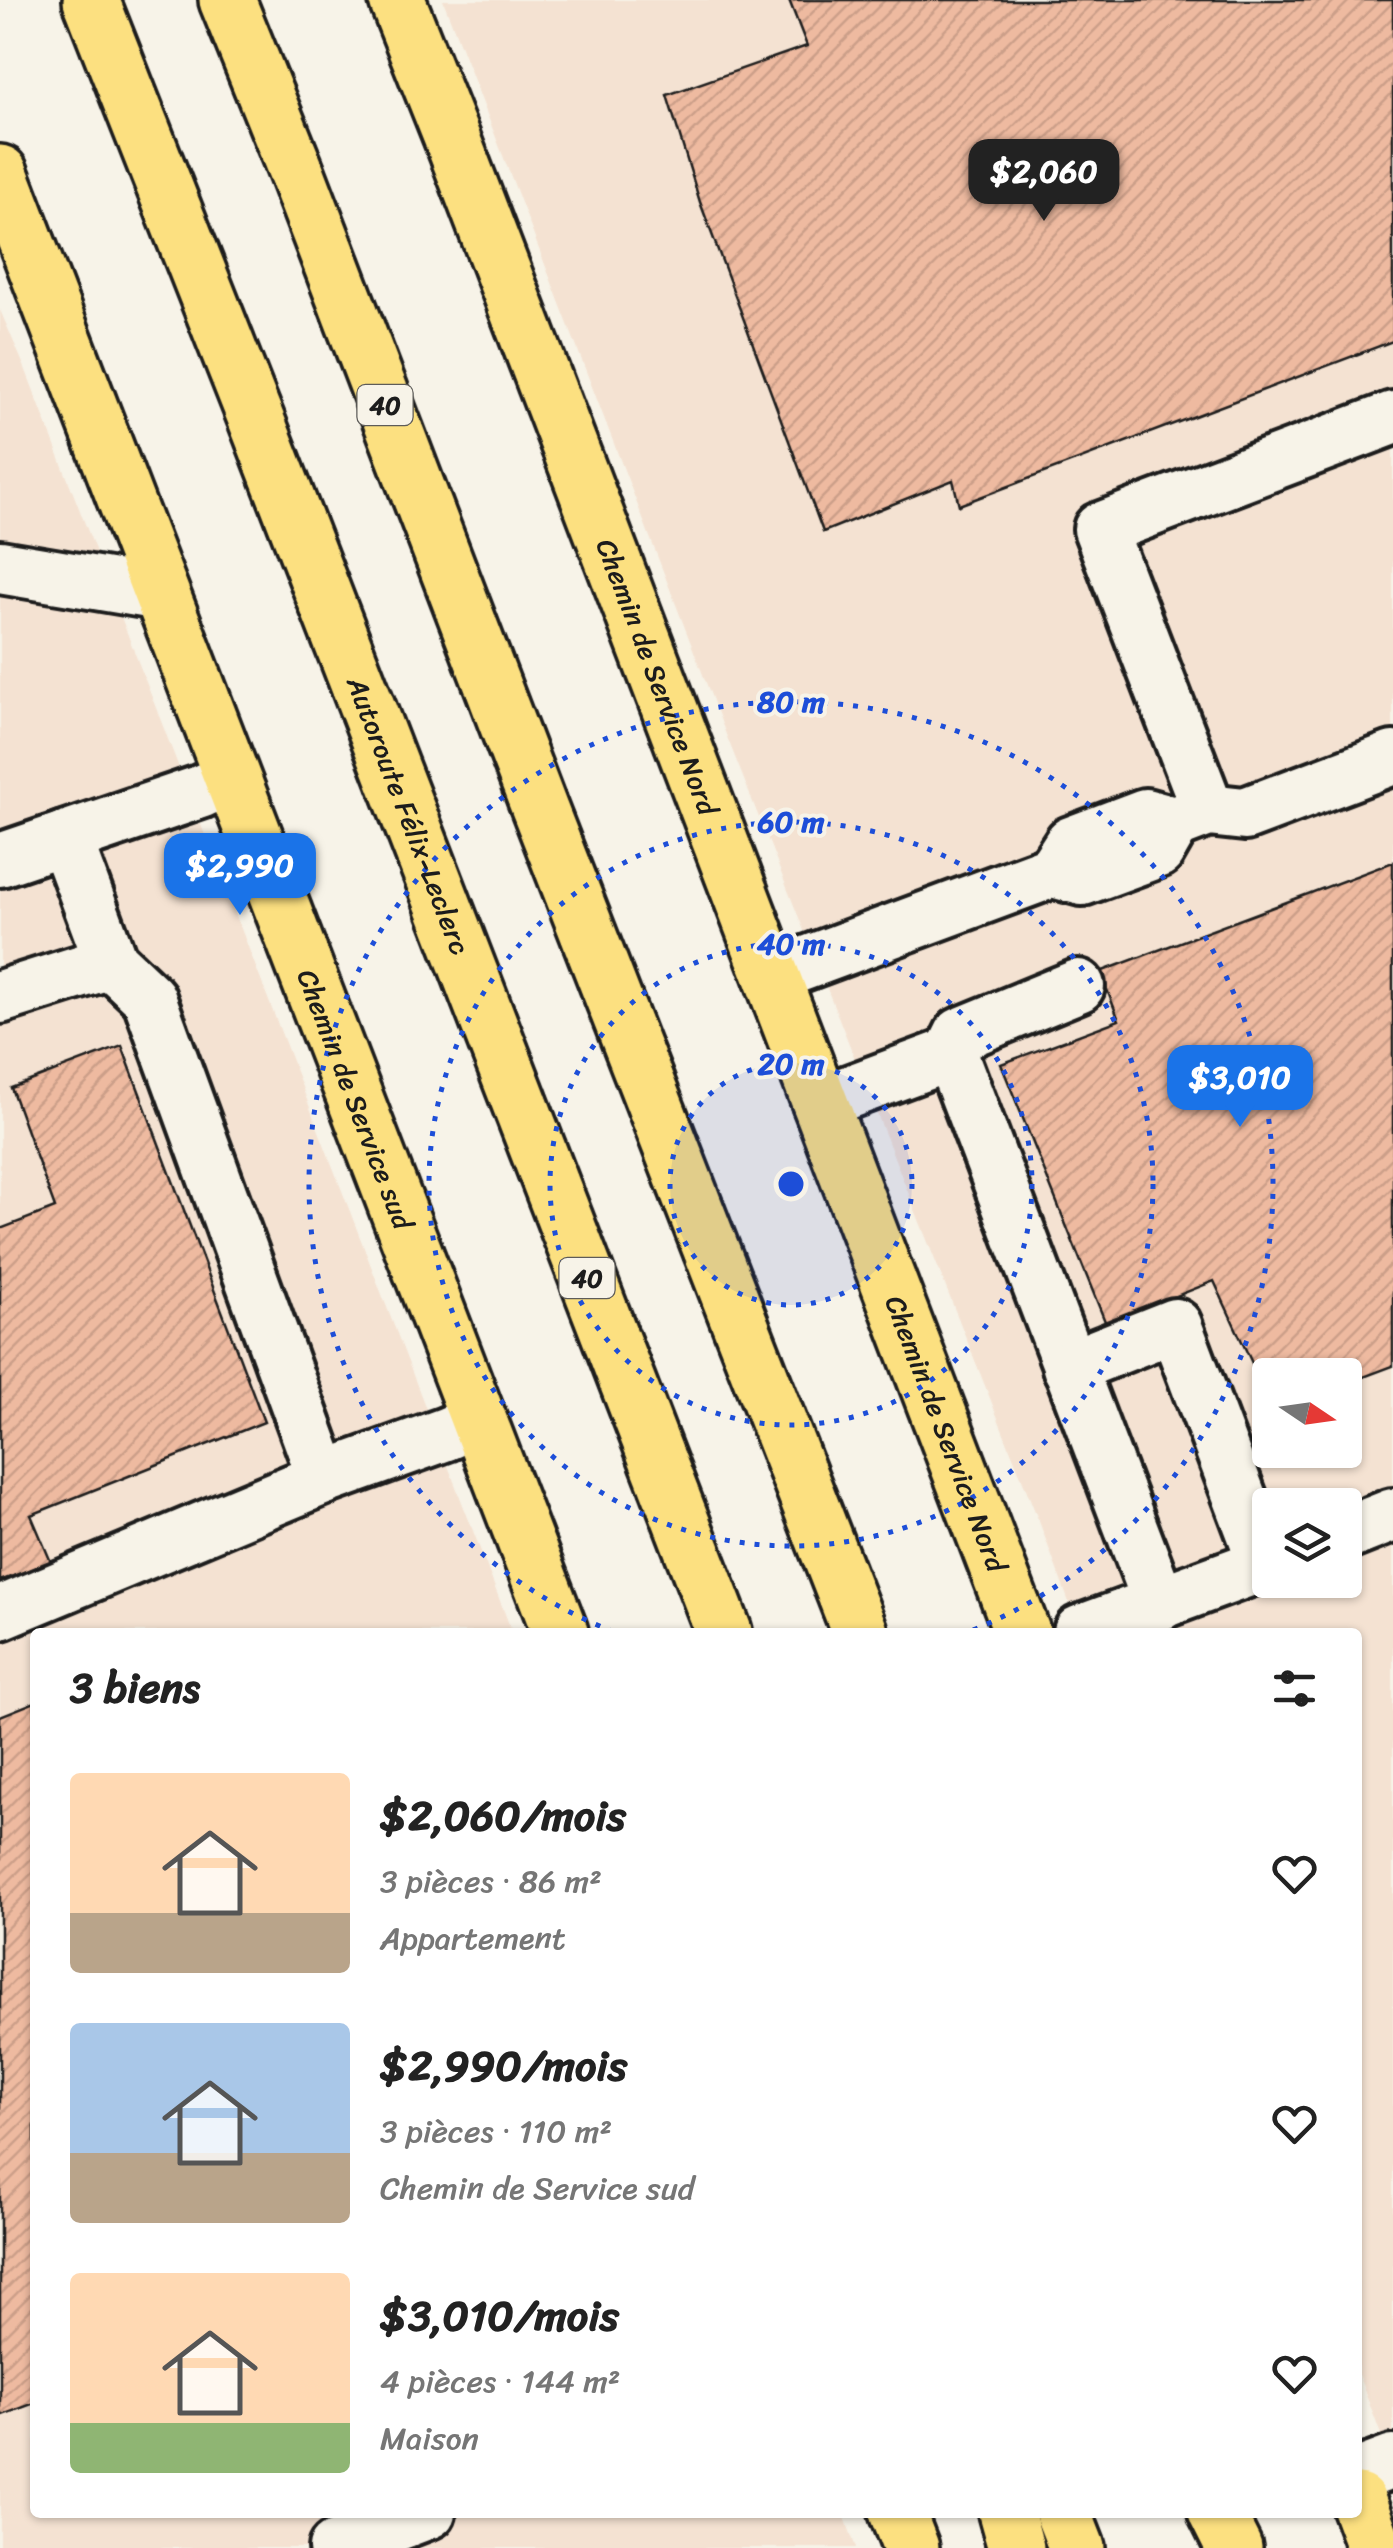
<!DOCTYPE html>
<html lang="fr">
<meta charset="utf-8">
<style>
:root{--surface:#fff;--page:#f6f6f6;--text:#222;--muted:#767676;--accent:#1a73e8}
body{margin:0;font-family:Sriracha,sans-serif;background:var(--page);color:var(--text);height:100vh;display:flex;flex-direction:column;font-size:38px;white-space:nowrap}
*{box-sizing:border-box;margin:0}
p{font-size:32px;color:var(--muted)}
.icon{flex:none;width:55px;height:55px;fill:none;stroke:currentColor;stroke-width:2;stroke-linecap:round;stroke-linejoin:round}
.map{position:relative;flex:1;overflow:hidden}
.drawer{position:absolute;left:30px;top:1628px;width:1332px;height:890px;display:flex;flex-direction:column;background:var(--surface);border-radius:10px;box-shadow:0 2px 8px #0004}
.drawer>*{flex:none}
.needle{width:65px;rotate:103deg}
.fabs{position:absolute;left:1252px;top:1358px;display:grid;gap:20px}
.fabs a{display:grid;place-items:center;width:110px;height:110px;border-radius:10px;background:var(--surface);box-shadow:0 2px 8px #0004;font-size:50px}
.price{position:absolute;translate:-50% -85px;padding:0 22px;border-radius:20px;background:var(--accent);color:#fff;font-size:32px;line-height:65px;filter:drop-shadow(0 2px 5px #0008)}
.price::after{content:'';position:absolute;left:50%;top:60px;width:30px;height:22px;margin-left:-15px;background:inherit;clip-path:polygon(0 0,100% 0,50% 100%)}
.price.on{background:#222;color:#fff}
ul{padding:0;list-style:none}
li{display:flex;align-items:center;gap:30px;height:250px;padding:0 40px}
li span{display:grid;place-items:center;flex:none;width:280px;height:200px;border-radius:10px;color:#555}
li>.icon{margin-inline-start:auto}
span .icon{width:120px;height:120px;fill:#fffc;stroke-width:1}
li b{font-size:42px}
h2{display:flex;justify-content:space-between;align-items:center;height:120px;padding:0 40px;font-size:42px}
.map>svg:first-child{display:block}
.built{fill:#f4e2d2;fill-rule:evenodd}
.building{fill:url(#building-hatch);stroke:#1c1c1c;stroke-width:2.5}
.lines{fill:none;stroke-linecap:round;stroke-linejoin:round}
.minor-casing{stroke:#1c1c1c;stroke-width:60}
.major-casing{stroke:#1c1c1c;stroke-width:62}
.highway-casing{stroke:#1c1c1c;stroke-width:62}
.minor{stroke:#f7f3e8;stroke-width:52}
.major{stroke:#fce080;stroke-width:55}
.highway{stroke:#fce080;stroke-width:55}
.ring{fill:none;stroke:#1d4ed8;stroke-width:5;stroke-dasharray:5 10}
.labels{text-anchor:middle;dominant-baseline:central;stroke-width:8;stroke-linejoin:round;paint-order:stroke}
.shield{fill:#f7f3e8;stroke:#5e5c59;stroke-width:2.5}
.shield-label{font-size:25px;font-weight:bold;fill:#1c1c1c}
.street-label{font-size:28px;fill:#1c1c1c;stroke:#f7f3e8}
.centre{fill:#1d4ed8;stroke:#f7f3e8;stroke-width:5}
.ring-label{font-size:30px;text-anchor:middle;font-weight:bold;fill:#1d4ed8;stroke:#f7f3e8;stroke-width:8;stroke-linejoin:round;paint-order:stroke}
</style>
<div class="map">
<svg width="1393" height="2548" viewBox="0 0 1393 2548">
<defs>
<pattern id="building-hatch" width="6" height="6" patternUnits="userSpaceOnUse" patternTransform="scale(2.5)"><rect width="6" height="6" fill="#eebaa0"/><path d="M-1 1l2-2M0 6l6-6M5 7l2-2" fill="none" stroke="#cc9f89"/></pattern>
</defs>
<rect width="100%" height="100%" fill="#f7f3e8"/>
<filter id="ink" filterUnits="userSpaceOnUse"><feTurbulence type="fractalNoise" baseFrequency=".01" numOctaves="2"/><feDisplacementMap in="SourceGraphic" scale="20" xChannelSelector="R" yChannelSelector="G"/><feConvolveMatrix kernelMatrix="1 2 1 2 8 2 1 2 1" color-interpolation-filters="sRGB"/></filter>
<g filter="url(#ink)">
<g class="built">
<path d="M 443,0 L 1393,0 L 1393,2466 L 1358,2374 L 1358,1632 L 1080,1632 L 1040,1524 L 727,737 ZM 1270,1375 L 1345,1375 L 1345,1450 L 1270,1450 ZM 1270,1505 L 1345,1505 L 1345,1580 L 1270,1580 Z"/>
<polygon points="0,310 25,368 512,1632 35,1632 35,2512 843,2512 856,2548 0,2548"/>
</g>
<g class="building">
<polygon points="789,0 1393,0 1393,341 959,505 953,480 823,532 700,202 667,95 807,46"/>
<polygon points="1393,862 1393,1366 1345,1384 1345,1375 1270,1375 1270,1402 1214,1281 1106,1324 1001,1064 1119,1020 1100,972"/>
<polygon points="122,1046 264,1422 31,1515 51,1562 0,1581 0,1229 55,1208 11,1088"/>
<polygon points="35,1702 35,2403 0,2416 0,1716"/>
</g>
<g class="lines">
<g class="minor-casing">
<g id="minor">
<polyline points="0,567 162,594"/>
<polyline points="1208,810 1100,529 1393,418"/>
<polyline points="65,838 111,962 149,998 324,1478 446,1434 478,1420"/>
<polyline points="0,860 200,792 232,777"/>
<polyline points="1053,871 1071,843 1145,815 1174,823 1208,810 1245,814 1393,758"/>
<polyline points="771,976 1053,871 1082,879 1158,851 1174,823"/>
<polyline points="0,997 111,962"/>
<polyline points="951,1054 961,1034 1078,986"/>
<polyline points="819,1103 951,1054 1160,1604"/>
<polyline points="1069,1367 1175,1325 1265,1564"/>
<polyline points="1345,1534 1393,1515"/>
<polyline points="0,1613 324,1478"/>
<polyline points="1080,1632 1270,1562"/>
<polyline points="1358,2475 1393,2462"/>
<polyline points="335,2548 429,2512"/>
</g>
</g>
<g class="major-casing">
<g id="major">
<path id="s1" d="M 397,0 L 453,141 L 1022,1632"/>
<path id="s2" d="M 0,173 L 560,1632"/>
<polyline points="1358,2502 1375,2548"/>
<polyline points="897,2512 911,2548"/>
</g>
</g>
<g class="highway-casing">
<g id="highway">
<path id="s3" d="M 91,0 L 256,419 L 724,1632"/>
<polyline points="227,0 296,171 540,810 860,1632"/>
<polyline points="1006,2512 1016,2548"/>
<polyline points="1063,2512 1077,2548"/>
<polyline points="1216,2512 1234,2548"/>
</g>
</g>
<use href="#minor" class="minor"/>
<use href="#major" class="major"/>
<use href="#highway" class="highway"/>
</g>
</g>
<circle cx="791" cy="1184" r="121" fill="#1d4ed8" fill-opacity=".12"/>
<g class="ring">
<circle cx="791" cy="1184" r="121"/>
<circle cx="791" cy="1184" r="241"/>
<circle cx="791" cy="1184" r="362"/>
<path d="M614 1632A482 482 0 1 1 968 1632"/>
</g>
<g class="labels">
<g class="shield">
<rect x="357.5" y="385" width="55" height="40" rx="8"/>
<rect x="559.5" y="1258" width="55" height="40" rx="8"/>
</g>
<g class="shield-label">
<text x="385" y="405">40</text>
<text x="587" y="1278">40</text>
</g>
<g class="street-label">
<text stroke="none"><textPath href="#s1" startOffset="725">Chemin de Service Nord</textPath></text>
<text stroke="none"><textPath href="#s3" startOffset="875">Autoroute Félix-Leclerc</textPath></text>
<text stroke="none"><textPath href="#s2" startOffset="992">Chemin de Service sud</textPath></text>
<text stroke="none"><textPath href="#s1" startOffset="1535">Chemin de Service Nord</textPath></text>
</g>
</g>
<circle cx="791" cy="1184" r="15" class="centre"/>
<g class="ring-label">
<text x="791" y="712">80 m</text>
<text x="791" y="832">60 m</text>
<text x="791" y="954">40 m</text>
<text x="791" y="1074">20 m</text>
</g>
</svg>
<div class="fabs">
<a><svg class="needle" viewBox="-14 -14 28 28"><path d="M0-13l5 13h-10z" fill="#e53935"/><path d="M0 13l5-13h-10z" fill="#767676"/></svg></a>
<a><svg class="icon" aria-label="layers" viewBox="0 0 24 24"><path d="M12 4l9 5-9 5-9-5zM3 14l9 5 9-5"/></svg></a>
</div>
<b class="price on" style="left:1044px;top:224px">$2,060</b>
<b class="price" style="left:240px;top:918px">$2,990</b>
<b class="price" style="left:1240px;top:1130px">$3,010</b>
<section class="drawer">
<h2>3 biens<svg class="icon" aria-label="filters" viewBox="0 0 24 24"><path d="M4 7h16M4 17h16"/><circle cx="9" cy="7" r="2"/><circle cx="15" cy="17" r="2"/></svg></h2>
<ul>
<li><span style="background:linear-gradient(#ffd9b3 70%,#b9a48a 0)"><svg class="icon" aria-label="home" viewBox="0 0 24 24"><path d="M3 11l9-7 9 7M6 9v11h12V9"/></svg></span><div><b>$2,060/mois</b><p>3 pièces · 86 m²</p><p>Appartement</p></div><svg class="icon" aria-label="heart" viewBox="0 0 24 24"><path d="M12 20l-8-8c-3-5 5-10 8-4 3-6 11-1 8 4z"/></svg></li>
<li><span style="background:linear-gradient(#a9c7e8 65%,#b9a48a 0)"><svg class="icon" aria-label="home" viewBox="0 0 24 24"><path d="M3 11l9-7 9 7M6 9v11h12V9"/></svg></span><div><b>$2,990/mois</b><p>3 pièces · 110 m²</p><p>Chemin de Service sud</p></div><svg class="icon" aria-label="heart" viewBox="0 0 24 24"><path d="M12 20l-8-8c-3-5 5-10 8-4 3-6 11-1 8 4z"/></svg></li>
<li><span style="background:linear-gradient(#ffd9b3 75%,#8fb573 0)"><svg class="icon" aria-label="home" viewBox="0 0 24 24"><path d="M3 11l9-7 9 7M6 9v11h12V9"/></svg></span><div><b>$3,010/mois</b><p>4 pièces · 144 m²</p><p>Maison</p></div><svg class="icon" aria-label="heart" viewBox="0 0 24 24"><path d="M12 20l-8-8c-3-5 5-10 8-4 3-6 11-1 8 4z"/></svg></li>
</ul>
</section>
</div>
